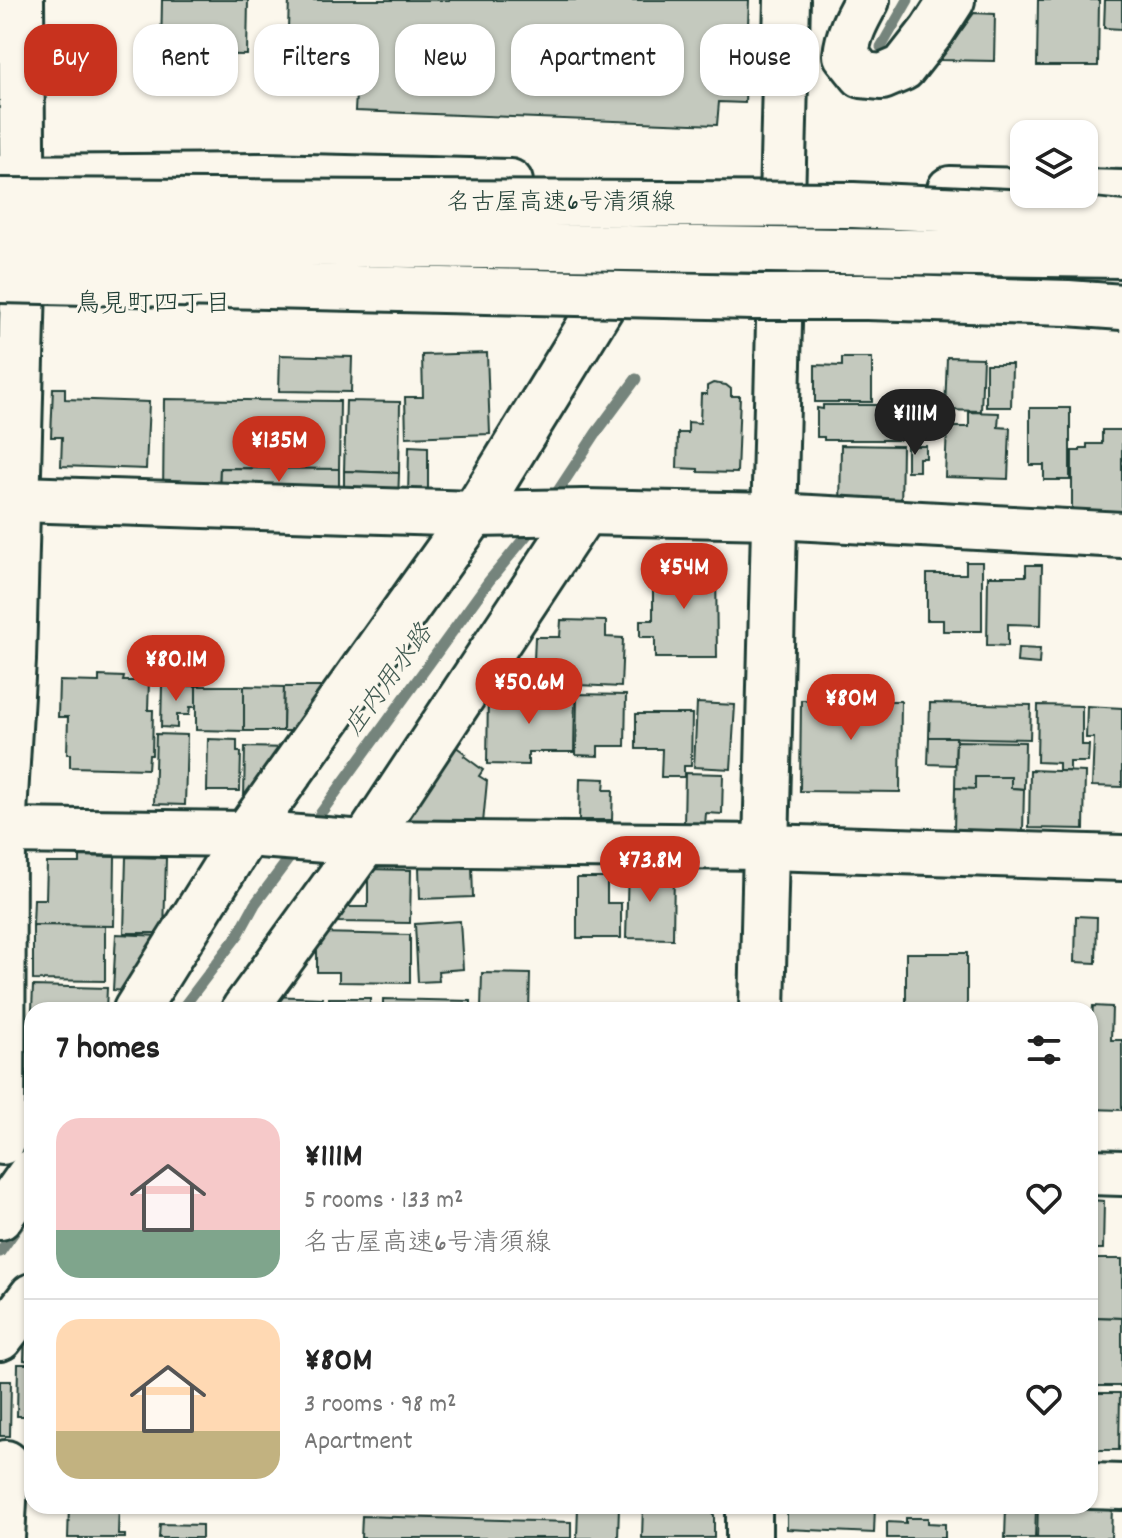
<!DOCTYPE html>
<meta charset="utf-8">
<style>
:root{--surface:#fff;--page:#f2f2f2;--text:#222;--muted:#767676;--line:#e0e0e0;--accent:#c8321e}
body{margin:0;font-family:Dekko,"Klee One",sans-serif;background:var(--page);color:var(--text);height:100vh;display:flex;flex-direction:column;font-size:30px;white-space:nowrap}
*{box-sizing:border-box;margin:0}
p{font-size:26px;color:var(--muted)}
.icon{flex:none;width:44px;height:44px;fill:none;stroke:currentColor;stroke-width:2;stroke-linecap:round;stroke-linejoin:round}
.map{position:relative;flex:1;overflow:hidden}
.side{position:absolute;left:24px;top:1002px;width:1074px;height:512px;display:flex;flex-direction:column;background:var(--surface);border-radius:24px;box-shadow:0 2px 6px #0004}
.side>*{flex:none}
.hud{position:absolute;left:24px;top:24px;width:1074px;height:72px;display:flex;gap:16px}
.controls{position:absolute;left:1010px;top:120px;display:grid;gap:16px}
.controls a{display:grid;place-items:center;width:88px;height:88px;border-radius:16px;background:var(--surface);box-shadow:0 2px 6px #0004;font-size:40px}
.price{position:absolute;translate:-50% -68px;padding:0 18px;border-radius:28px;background:var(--accent);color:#fff;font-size:26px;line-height:52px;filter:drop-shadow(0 2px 4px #0008)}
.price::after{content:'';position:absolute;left:50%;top:48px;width:24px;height:18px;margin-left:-12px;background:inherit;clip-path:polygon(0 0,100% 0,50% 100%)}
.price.on{background:#222;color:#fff}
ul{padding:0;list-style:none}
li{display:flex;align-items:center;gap:24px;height:200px;padding:0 32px}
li+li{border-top:2px solid var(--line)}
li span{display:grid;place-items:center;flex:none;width:224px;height:160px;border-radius:24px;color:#555}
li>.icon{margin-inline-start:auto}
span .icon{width:96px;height:96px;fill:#fffc;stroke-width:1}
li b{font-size:34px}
h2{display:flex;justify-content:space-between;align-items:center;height:96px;padding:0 32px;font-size:34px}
.tag{padding:0 28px;border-radius:24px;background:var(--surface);box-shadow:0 2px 6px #0004;font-size:28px;line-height:72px}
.tag.on{background:var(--accent);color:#fff}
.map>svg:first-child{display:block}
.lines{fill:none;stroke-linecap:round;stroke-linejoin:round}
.stream{stroke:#74847b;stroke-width:11}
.building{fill:#c4c9be;stroke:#1f3d34;stroke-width:2}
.minor-casing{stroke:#1f3d34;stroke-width:50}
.highway-casing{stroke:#1f3d34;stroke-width:50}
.minor{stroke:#fbf7ec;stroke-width:44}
.highway{stroke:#fbf7ec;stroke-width:44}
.highway-bridge-casing{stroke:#1f3d34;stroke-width:50;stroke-linecap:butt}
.highway-bridge{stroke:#fbf7ec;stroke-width:44}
.labels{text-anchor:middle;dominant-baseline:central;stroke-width:6;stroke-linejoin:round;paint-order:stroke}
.street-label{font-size:24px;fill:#1f3d34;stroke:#fbf7ec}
.neighbourhood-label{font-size:26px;fill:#1f3d34;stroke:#fbf7ec}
.water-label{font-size:26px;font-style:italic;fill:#425b52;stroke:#fbf7ec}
</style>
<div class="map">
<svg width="1122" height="1538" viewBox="0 0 1122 1538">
<rect width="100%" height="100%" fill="#fbf7ec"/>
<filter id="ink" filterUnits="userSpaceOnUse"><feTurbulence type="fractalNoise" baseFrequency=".0125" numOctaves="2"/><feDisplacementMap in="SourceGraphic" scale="16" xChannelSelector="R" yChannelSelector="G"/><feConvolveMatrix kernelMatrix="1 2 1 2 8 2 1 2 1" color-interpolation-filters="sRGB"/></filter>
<g filter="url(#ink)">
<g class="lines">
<g class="stream">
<polyline points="881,47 908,0"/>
<polyline points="550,503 596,433 636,379"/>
<polyline points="310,828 489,581 536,524"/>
<polyline points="181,1010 238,935 255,904 296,849"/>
<polyline points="0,1252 22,1221"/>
</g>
</g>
<g class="building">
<polygon points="162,0 248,0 247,55 161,54"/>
<polygon points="289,0 749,0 745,103 719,102 717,125 355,111 358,60 287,57"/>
<polygon points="1038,0 1099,0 1098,66 1037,66"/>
<polygon points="1105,0 1122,0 1122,29 1104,28"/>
<polygon points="974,13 995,14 994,61 940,60"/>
<polygon points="487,353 490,434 406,437 405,397 423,397 422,355"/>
<polygon points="280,355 352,357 351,392 279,391"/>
<polygon points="947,357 983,358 981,411 945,410"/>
<polygon points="842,358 872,358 872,402 815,402 815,365 842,366"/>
<polygon points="986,364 1012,364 1011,407 986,407"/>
<polygon points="713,383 726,385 731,389 731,396 740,396 737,473 698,472 698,469 677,468 678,433 688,433 688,422 700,423 701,394 707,394 707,386"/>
<polygon points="53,388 65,388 65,399 149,402 146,469 61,466 62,437 51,437"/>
<polygon points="164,399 340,401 339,469 220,468 219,498 163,498"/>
<polygon points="346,401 400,402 399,473 344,471"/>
<polygon points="823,405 906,405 906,440 824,440 824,437 817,437 817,408 823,409"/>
<polygon points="938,405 938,419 915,419 915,406"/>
<polygon points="1030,408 1070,408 1070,480 1044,480 1044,465 1030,465"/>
<polygon points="969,412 999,413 998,427 1010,428 1008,479 945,477 947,427 969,427"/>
<polygon points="1102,430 1122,430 1122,511 1072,511 1072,451 1080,451 1080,448 1087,448 1087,444 1102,444"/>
<polygon points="841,445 902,446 901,513 840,512"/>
<polygon points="409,446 428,447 428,499 408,499"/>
<polygon points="907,446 926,446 926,458 919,458 919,471 907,471"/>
<polygon points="220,468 339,469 339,499 219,498"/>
<polygon points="344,471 399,473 398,502 344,501"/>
<polygon points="966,562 982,562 982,631 943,631 943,620 927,620 927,574 966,574"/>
<polygon points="716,563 717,658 655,658 655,637 640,637 640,620 653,620 653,564"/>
<polygon points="1026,565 1042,565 1041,625 1008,624 1008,646 987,645 988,576 1026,576"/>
<polygon points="561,620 606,621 606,637 623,638 621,687 533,683 535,637 560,637"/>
<polygon points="1018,648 1040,649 1039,664 1017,662"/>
<polygon points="99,676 124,677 123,681 149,681 148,710 153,710 152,755 149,755 148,769 70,767 70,754 67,754 68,717 58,717 59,681 99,682"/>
<polygon points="854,676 869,676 869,701 873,701 873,697 888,697 888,701 901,701 900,792 800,791 801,700 831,700 831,682 844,682 843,700 854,700"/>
<polygon points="162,685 196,686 196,707 190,707 189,715 177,715 177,728 161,727"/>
<polygon points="196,686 244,686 244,731 196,730"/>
<polygon points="244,686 284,687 283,731 244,731"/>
<polygon points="284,687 325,687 309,731 283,731"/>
<polygon points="488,692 575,694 574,752 528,752 528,765 487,764"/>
<polygon points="577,694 626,695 625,746 598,746 598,756 576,755"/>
<polygon points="697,703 735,705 731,769 694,767"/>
<polygon points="930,703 1031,705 1030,739 929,737"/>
<polygon points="1038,705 1082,706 1082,745 1089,745 1088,762 1070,762 1070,771 1059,771 1059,763 1037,762"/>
<polygon points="1087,706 1122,708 1122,787 1092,786 1094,738 1086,738"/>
<polygon points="636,714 692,714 691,766 684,766 684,777 661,777 662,749 636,749"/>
<polygon points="156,734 187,735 185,805 154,804"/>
<polygon points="929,737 956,737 955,765 928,764"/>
<polygon points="208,739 237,740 237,752 241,752 240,791 207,791"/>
<polygon points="448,741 466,754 464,756 483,770 479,776 487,781 483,823 403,820"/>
<polygon points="956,741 1025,742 1024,789 1011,788 1011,777 975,777 975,789 955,788"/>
<polygon points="245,747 291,748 262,797 244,797"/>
<polygon points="1030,770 1085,772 1084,829 1029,828"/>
<polygon points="685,773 723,774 722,814 706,813 705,826 684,825"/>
<polygon points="975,777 1011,777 1011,788 1024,789 1023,831 954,830 955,788 975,789"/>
<polygon points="580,778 605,779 604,790 613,790 612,820 579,820"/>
<polygon points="80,856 115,857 114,926 33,925 34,899 46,899 47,863 80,863"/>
<polygon points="126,857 166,858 164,933 124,933"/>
<polygon points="472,866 473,897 420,899 419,867"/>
<polygon points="628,868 674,869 673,939 626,938"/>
<polygon points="368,869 411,870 410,923 337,922 338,907 368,907"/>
<polygon points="577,878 607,878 607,903 621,903 621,938 577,938"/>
<polygon points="1076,916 1097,917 1096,963 1075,962"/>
<polygon points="460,921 463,969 438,971 439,981 418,982 415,924"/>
<polygon points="33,925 105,926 105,981 33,980"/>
<polygon points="317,933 410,935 410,983 339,982 339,972 317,972"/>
<polygon points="116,934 161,936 127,991 113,990"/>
<rect x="906" y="953" width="61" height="57"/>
<polygon points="482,973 530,974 529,1010 481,1009"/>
<polygon points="33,986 107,988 106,1010 32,1010"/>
<polygon points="271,996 322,998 322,1010 270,1010"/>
<rect x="329" y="998" width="41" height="12"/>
<polygon points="383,999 471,1001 471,1010 383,1010"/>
<polygon points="1093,1006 1112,1007 1111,1040 1122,1040 1122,1110 1090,1109 1090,1040"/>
<polygon points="1090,1200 1104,1201 1103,1249 1090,1249"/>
<polygon points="1090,1259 1122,1259 1122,1318 1090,1317"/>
<polygon points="1090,1317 1122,1318 1122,1386 1090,1386"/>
<polygon points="32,1327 32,1361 24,1360 25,1334"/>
<polygon points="18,1364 32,1364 32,1416 17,1416"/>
<polygon points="0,1381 11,1381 10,1436 0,1436"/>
<polygon points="1090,1393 1120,1393 1119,1450 1090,1450"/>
<polygon points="69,1506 119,1506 118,1535 125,1535 125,1538 68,1538"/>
<polygon points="578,1506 619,1506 618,1538 577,1538"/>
<polygon points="643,1506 703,1506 714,1515 714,1538 642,1538"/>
<polygon points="787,1506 875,1506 874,1533 787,1529"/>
<polygon points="1038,1506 1112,1507 1111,1538 1037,1538"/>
<polygon points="1006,1507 1036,1508 1035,1538 1005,1538"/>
<polygon points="362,1516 571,1522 571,1538 361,1538"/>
<polygon points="906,1518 928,1518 928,1523 945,1524 945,1538 887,1538 887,1522 906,1523"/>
<polygon points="160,1524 202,1525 202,1538 159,1538"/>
</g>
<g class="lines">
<g class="minor-casing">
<g id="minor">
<path d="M 867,0 C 857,18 848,34 846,55 L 862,75 L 882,77 L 903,68 L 932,31 L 952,0"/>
<polyline points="0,178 264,176 510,182"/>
<polyline points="950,189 1024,191"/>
<polyline points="1084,192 1122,193"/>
<polyline points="19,499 474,514 584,512 775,516 1122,535"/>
<polyline points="3,831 246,834 365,843 766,847 1122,858"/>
<polyline points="136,1010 246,834 474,514 609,294"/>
<polyline points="244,1010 365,843 584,512"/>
<polyline points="762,1010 787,0"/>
<polyline points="2,1142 3,831 13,660 23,284 21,0"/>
<polyline points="1090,1172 1122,1173"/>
<polyline points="0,1217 32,1172"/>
<polyline points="0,1338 32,1296"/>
<polyline points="1090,1486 1122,1487"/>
<polyline points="2,1538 6,1463"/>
<polyline points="749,1538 749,1506"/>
</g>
</g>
<g class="highway-casing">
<polyline id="highway" points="166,185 264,176"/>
</g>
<use href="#minor" class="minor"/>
<use href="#highway" class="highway"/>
<g class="highway-bridge-casing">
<g id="highway-bridge">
<polyline points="0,201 853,205 1008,212 1122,224"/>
<polyline points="0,241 51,240 1122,255"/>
<polyline points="0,280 753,297 867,297 1068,303 1122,307"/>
</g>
</g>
<use href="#highway-bridge" class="highway-bridge"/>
</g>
</g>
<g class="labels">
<g class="street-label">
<text x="561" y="204">名古屋高速6号清須線</text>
</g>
<g class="neighbourhood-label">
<text x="153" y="305">鳥見町四丁目</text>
</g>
<g class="water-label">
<text transform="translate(390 681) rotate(-54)">庄内用水路</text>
</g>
</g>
</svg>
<div class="controls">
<a><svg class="icon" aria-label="layers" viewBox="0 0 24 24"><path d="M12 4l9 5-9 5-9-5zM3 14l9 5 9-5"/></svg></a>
</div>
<b class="price on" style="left:915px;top:457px">¥111M</b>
<b class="price" style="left:279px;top:484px">¥135M</b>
<b class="price" style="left:684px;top:611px">¥54M</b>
<b class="price" style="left:176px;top:703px">¥80.1M</b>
<b class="price" style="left:529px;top:726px">¥50.6M</b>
<b class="price" style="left:851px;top:742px">¥80M</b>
<b class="price" style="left:650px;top:904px">¥73.8M</b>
<div class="hud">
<a class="tag on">Buy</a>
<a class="tag">Rent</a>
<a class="tag">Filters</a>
<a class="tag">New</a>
<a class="tag">Apartment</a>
<a class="tag">House</a>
</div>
<section class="side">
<h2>7 homes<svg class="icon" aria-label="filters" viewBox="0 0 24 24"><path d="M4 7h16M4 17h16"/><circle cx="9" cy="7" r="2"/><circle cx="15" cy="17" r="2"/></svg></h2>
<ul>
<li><span style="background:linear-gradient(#f6c9c9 70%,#7fa58c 0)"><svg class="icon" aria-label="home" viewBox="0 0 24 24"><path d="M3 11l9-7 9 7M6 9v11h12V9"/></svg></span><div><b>¥111M</b><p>5 rooms · 133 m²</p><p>名古屋高速6号清須線</p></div><svg class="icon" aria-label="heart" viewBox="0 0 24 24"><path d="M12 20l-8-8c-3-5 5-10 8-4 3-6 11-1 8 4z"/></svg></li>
<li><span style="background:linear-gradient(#ffd9b3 70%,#c2b280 0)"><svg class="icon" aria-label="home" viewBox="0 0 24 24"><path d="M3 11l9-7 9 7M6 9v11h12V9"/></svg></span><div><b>¥80M</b><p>3 rooms · 98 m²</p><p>Apartment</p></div><svg class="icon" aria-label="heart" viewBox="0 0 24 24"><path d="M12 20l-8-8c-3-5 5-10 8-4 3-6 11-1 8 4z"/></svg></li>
</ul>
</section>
</div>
